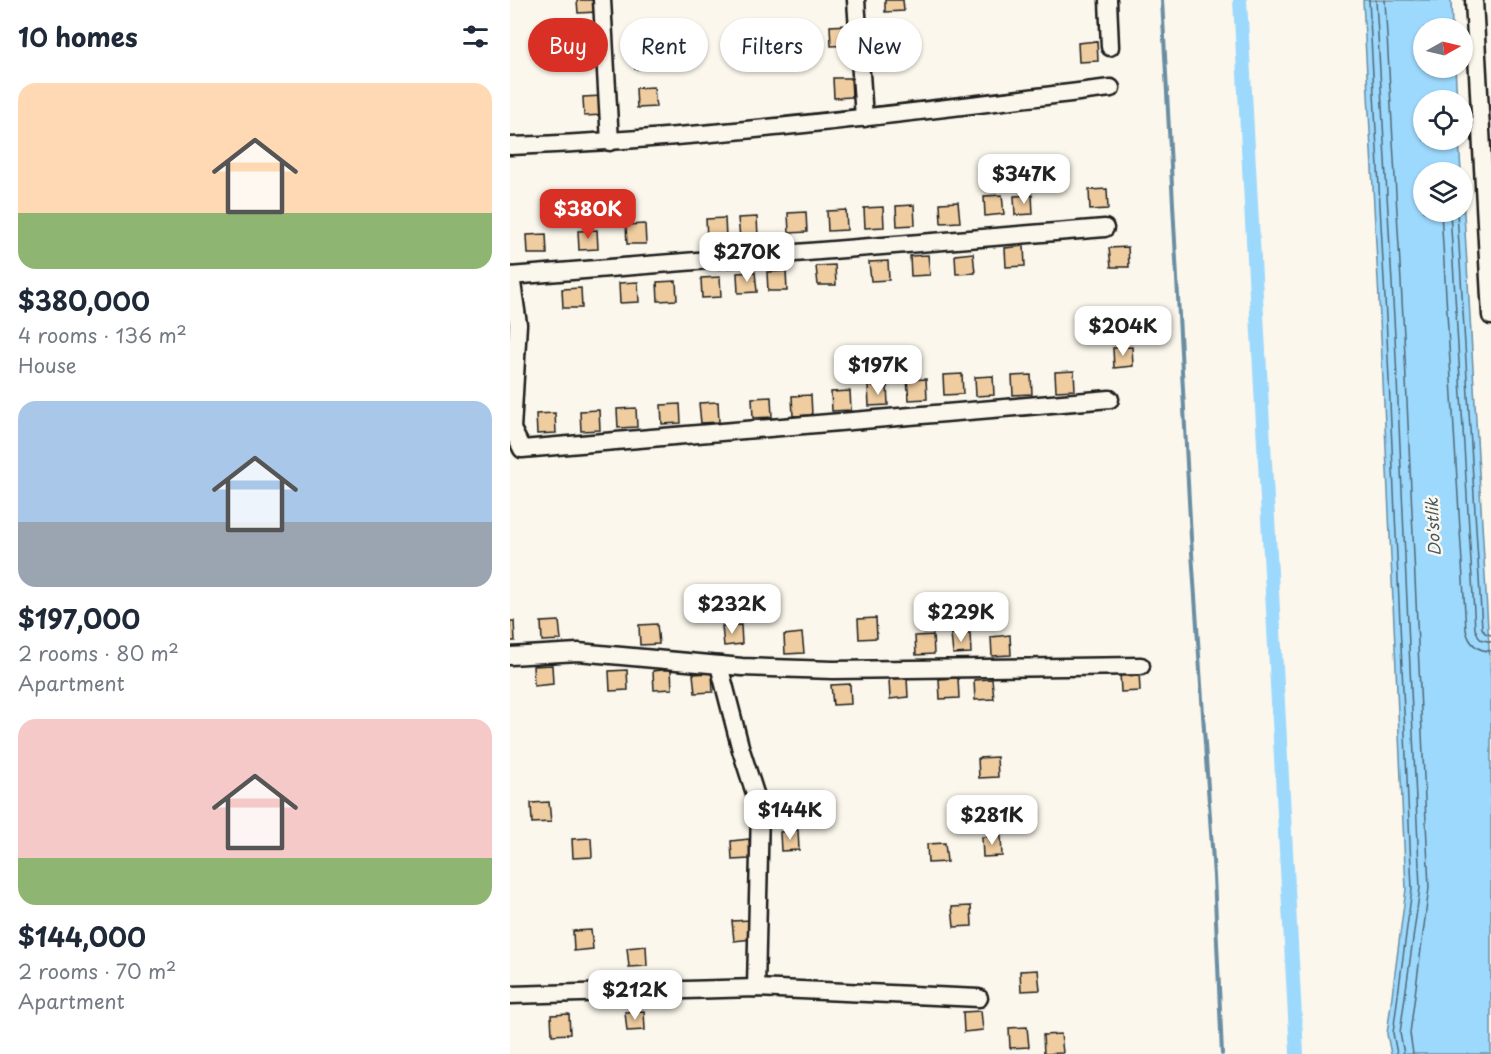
<!DOCTYPE html>
<meta charset="utf-8">
<style>
:root{--surface:#fff;--page:#f2f2f3;--text:#1f2937;--muted:#747a83;--accent:#d93025}
body{margin:0;font-family:"Playpen Sans",sans-serif;background:var(--page);color:var(--text);height:100vh;display:flex;flex-direction:column;font-size:22px;white-space:nowrap}
*{box-sizing:border-box;margin:0}
p{font-size:20px;color:var(--muted)}
.icon{flex:none;width:33px;height:33px;fill:none;stroke:currentColor;stroke-width:2;stroke-linecap:round;stroke-linejoin:round}
.map{position:relative;flex:1;overflow:hidden}
.panel{display:flex;flex-direction:column;background:var(--surface);width:510px}
.panel>*{flex:none}
.hud{position:absolute;left:18px;top:18px;width:570px;height:54px;display:flex;gap:12px}
.needle{width:39px;rotate:82deg}
.fabs{position:absolute;left:903px;top:18px;display:grid;gap:12px}
.fabs a{display:grid;place-items:center;width:60px;height:60px;border-radius:50%;background:var(--surface);box-shadow:0 2px 4px #0004;font-size:30px}
.price{position:absolute;translate:-50% -51px;padding:0 14px;border-radius:12px;background:#fff;color:#222;font-size:20px;line-height:39px;filter:drop-shadow(0 2px 3px #0008)}
.price::after{content:'';position:absolute;left:50%;top:36px;width:18px;height:14px;margin-left:-9px;background:inherit;clip-path:polygon(0 0,100% 0,50% 100%)}
.price.on{background:var(--accent);color:#fff}
ul{padding:0;list-style:none}
li{display:grid;align-content:center;gap:12px;height:318px;padding:0 18px}
li span{display:grid;place-items:center;height:186px;border-radius:18px;color:#555}
li>.icon{margin-inline-start:auto}
span .icon{width:108px;height:108px;fill:#fffc;stroke-width:1}
li b{font-size:26px}
h2{display:flex;justify-content:space-between;align-items:center;height:72px;padding:0 18px;font-size:26px}
.pill{padding:0 21px;border-radius:27px;background:var(--surface);box-shadow:0 2px 4px #0004;font-size:21px;line-height:54px}
.pill.on{background:var(--accent);color:#fff}
main{display:flex;flex:1;min-height:0}
.map>svg:first-child{display:block}
.water{fill:#9dd9fd;stroke:#698da3;stroke-width:1.5}
.lines{fill:none;stroke-linecap:round;stroke-linejoin:round}
.shore{stroke:#506876;stroke-width:1.5}
.stream{stroke:#698da3;stroke-width:4}
.canal{stroke:#9dd9fd;stroke-width:14}
.building{fill:#efcda0;stroke:#1c1c1c;stroke-width:1.5}
.minor-casing{stroke:#1c1c1c;stroke-width:21}
.minor{stroke:#fbf7ec;stroke-width:16}
.labels{text-anchor:middle;dominant-baseline:central;stroke-width:5;stroke-linejoin:round;paint-order:stroke}
.water-label{font-size:16px;font-style:italic;fill:#435560;stroke:#fbf7ec}
</style>
<main>
<section class="panel">
<h2>10 homes<svg class="icon" aria-label="filters" viewBox="0 0 24 24"><path d="M4 7h16M4 17h16"/><circle cx="9" cy="7" r="2"/><circle cx="15" cy="17" r="2"/></svg></h2>
<ul>
<li><span style="background:linear-gradient(#ffd9b3 70%,#8fb573 0)"><svg class="icon" aria-label="home" viewBox="0 0 24 24"><path d="M3 11l9-7 9 7M6 9v11h12V9"/></svg></span><div><b>$380,000</b><p>4 rooms · 136 m²</p><p>House</p></div></li>
<li><span style="background:linear-gradient(#a9c7e8 65%,#9aa5b1 0)"><svg class="icon" aria-label="home" viewBox="0 0 24 24"><path d="M3 11l9-7 9 7M6 9v11h12V9"/></svg></span><div><b>$197,000</b><p>2 rooms · 80 m²</p><p>Apartment</p></div></li>
<li><span style="background:linear-gradient(#f6c9c9 75%,#8fb573 0)"><svg class="icon" aria-label="home" viewBox="0 0 24 24"><path d="M3 11l9-7 9 7M6 9v11h12V9"/></svg></span><div><b>$144,000</b><p>2 rooms · 70 m²</p><p>Apartment</p></div></li>
</ul>
</section>
<div class="map">
<svg width="981" height="1054" viewBox="0 0 981 1054">
<rect width="100%" height="100%" fill="#fbf7ec"/>
<filter id="ink" filterUnits="userSpaceOnUse"><feTurbulence type="fractalNoise" baseFrequency=".0167" numOctaves="2"/><feDisplacementMap in="SourceGraphic" scale="12" xChannelSelector="R" yChannelSelector="G"/><feConvolveMatrix kernelMatrix="1 2 1 2 8 2 1 2 1" color-interpolation-filters="sRGB"/></filter>
<g filter="url(#ink)">
<polygon class="water" points="853,0 941,0 942,28 914,28 914,68 945,68 947,100 914,100 914,140 949,140 951,172 914,172 914,212 952,212 953,196 981,680 981,1054 881,1054 877,1034 896,889 871,337"/>
<g class="lines">
<g class="shore">
<polyline points="859,0 877,336 902,889 883,1033 887,1054"/>
<polyline points="866,0 885,336 910,888 890,1033 894,1054"/>
<polyline points="875,0 894,335 919,888 900,1033 903,1054"/>
<path d="M 931,212 L 956,630 C 959,643 967,651 981,651"/>
<polyline points="940,212 965,629 970,639 981,642"/>
<polyline points="947,212 972,628 975,633 981,635"/>
</g>
<polyline class="stream" points="652,0 681,538 704,876 712,1054"/>
<polyline class="canal" points="730,0 787,1054"/>
</g>
<g class="building">
<polygon points="67,0 86,0 87,12 68,13"/>
<polygon points="375,0 393,0 394,11 375,12"/>
<polygon points="339,25 340,45 321,46 320,26"/>
<polygon points="87,32 88,51 70,52 69,33"/>
<polygon points="587,41 588,61 569,62 568,43"/>
<polygon points="399,46 400,65 382,66 381,47"/>
<polygon points="143,48 144,68 125,69 124,49"/>
<polygon points="323,78 341,78 342,97 324,98"/>
<polygon points="144,87 146,107 127,108 126,88"/>
<polygon points="92,96 93,115 74,116 73,97"/>
<polygon points="597,189 598,209 580,210 579,190"/>
<polygon points="492,195 494,214 475,216 474,196"/>
<polygon points="522,195 523,214 505,215 504,196"/>
<polygon points="448,202 450,222 431,223 430,203"/>
<polygon points="404,205 405,225 387,226 386,206"/>
<polygon points="373,207 374,227 355,228 354,208"/>
<polygon points="336,210 337,230 318,231 317,211"/>
<polygon points="296,212 297,232 279,233 278,213"/>
<polygon points="247,217 248,237 230,238 228,218"/>
<polygon points="215,218 216,238 197,239 196,219"/>
<polygon points="135,224 136,244 117,244 116,225"/>
<polygon points="87,230 88,249 69,250 68,231"/>
<polygon points="36,234 37,254 18,254 17,235"/>
<polygon points="514,246 515,266 496,267 495,248"/>
<polygon points="618,247 619,267 601,267 599,248"/>
<polygon points="463,253 465,273 446,274 445,255"/>
<polygon points="418,255 420,275 401,276 400,256"/>
<polygon points="378,261 379,280 361,281 359,262"/>
<polygon points="325,265 326,285 308,285 306,266"/>
<polygon points="276,271 277,291 258,291 257,272"/>
<polygon points="245,272 247,292 228,293 227,273"/>
<polygon points="210,277 211,297 192,298 191,278"/>
<polygon points="166,281 167,300 148,301 147,282"/>
<polygon points="128,282 129,302 110,303 109,283"/>
<polygon points="71,288 72,308 53,308 52,289"/>
<polygon points="622,347 623,366 604,368 603,348"/>
<polygon points="564,371 565,390 546,391 545,372"/>
<polygon points="452,374 453,394 434,395 433,375"/>
<polygon points="521,375 522,394 503,395 502,376"/>
<polygon points="483,376 484,395 466,396 465,377"/>
<polygon points="416,379 417,399 399,400 397,380"/>
<polygon points="377,385 378,405 359,406 358,386"/>
<polygon points="340,391 341,410 322,411 321,392"/>
<polygon points="301,395 302,415 283,416 282,396"/>
<polygon points="261,397 262,417 243,418 242,398"/>
<polygon points="208,402 209,422 191,423 189,403"/>
<polygon points="170,404 171,423 152,424 151,405"/>
<polygon points="126,408 127,427 108,428 107,409"/>
<polygon points="89,410 90,430 71,431 70,411"/>
<polygon points="45,413 46,433 27,434 26,414"/>
<polygon points="366,618 367,638 349,639 348,619"/>
<polygon points="0,621 4,621 5,641 0,641"/>
<polygon points="49,621 51,640 32,641 31,622"/>
<polygon points="147,624 149,644 130,645 129,625"/>
<polygon points="231,625 232,644 214,646 212,626"/>
<polygon points="292,633 294,653 275,654 274,635"/>
<polygon points="460,633 461,653 443,654 441,634"/>
<polygon points="423,635 424,654 406,655 405,636"/>
<polygon points="500,635 501,655 482,656 481,637"/>
<polygon points="42,665 43,684 24,686 23,666"/>
<polygon points="161,669 162,689 144,690 143,671"/>
<polygon points="117,670 118,690 100,691 99,671"/>
<polygon points="629,671 630,691 611,692 610,672"/>
<polygon points="202,673 203,692 185,693 183,674"/>
<polygon points="397,678 398,697 380,699 379,679"/>
<polygon points="448,678 449,698 430,699 429,679"/>
<polygon points="482,679 484,699 465,700 464,680"/>
<polygon points="340,684 341,704 323,705 321,685"/>
<polygon points="487,757 488,777 469,778 468,758"/>
<polygon points="39,802 41,822 22,823 21,803"/>
<polygon points="489,804 490,824 472,825 470,806"/>
<polygon points="288,830 289,850 271,851 270,832"/>
<polygon points="491,836 492,856 473,857 472,837"/>
<polygon points="81,838 82,857 63,858 62,839"/>
<polygon points="239,839 240,859 222,860 221,841"/>
<polygon points="435,843 437,862 418,863 417,844"/>
<polygon points="461,906 462,926 444,927 442,907"/>
<polygon points="241,920 242,939 224,941 222,921"/>
<polygon points="81,930 83,949 64,951 63,931"/>
<polygon points="136,946 137,966 119,967 117,948"/>
<polygon points="528,970 530,990 511,991 510,971"/>
<polygon points="134,1011 135,1030 117,1031 115,1012"/>
<polygon points="471,1011 473,1030 454,1032 453,1012"/>
<polygon points="59,1014 60,1034 42,1035 41,1015"/>
<polygon points="517,1027 519,1047 500,1048 499,1028"/>
<polygon points="551,1034 553,1053 534,1054 533,1035"/>
</g>
<g class="lines">
<g class="minor-casing">
<g id="minor">
<polyline points="92,0 100,142"/>
<polyline points="346,0 354,118"/>
<polyline points="598,0 600,47"/>
<polyline points="964,0 981,316"/>
<path d="M 0,146 C 201,139 401,112 601,88"/>
<polyline points="0,276 595,228"/>
<polyline points="1,276 8,324 2,429 12,449 600,399"/>
<polyline points="0,656 68,652 232,667 323,670 631,666"/>
<polyline points="209,665 231,750 250,809 246,988"/>
<polyline points="0,995 246,988 469,998"/>
</g>
</g>
<use href="#minor" class="minor"/>
</g>
</g>
<g class="labels">
<g class="water-label">
<text transform="translate(922 527) rotate(-93)">Do'stlik</text>
</g>
</g>
</svg>
<div class="fabs">
<a><svg class="needle" viewBox="-14 -14 28 28"><path d="M0-13l5 13h-10z" fill="#e53935"/><path d="M0 13l5-13h-10z" fill="#747a83"/></svg></a>
<a><svg class="icon" aria-label="locate" viewBox="0 0 24 24"><circle cx="12" cy="12" r="6"/><path d="M12 2v4M12 18v4M2 12h4M18 12h4"/></svg></a>
<a><svg class="icon" aria-label="layers" viewBox="0 0 24 24"><path d="M12 4l9 5-9 5-9-5zM3 14l9 5 9-5"/></svg></a>
</div>
<b class="price" style="left:514px;top:205px">$347K</b>
<b class="price on" style="left:78px;top:240px">$380K</b>
<b class="price" style="left:237px;top:283px">$270K</b>
<b class="price" style="left:613px;top:357px">$204K</b>
<b class="price" style="left:368px;top:396px">$197K</b>
<b class="price" style="left:222px;top:635px">$232K</b>
<b class="price" style="left:451px;top:643px">$229K</b>
<b class="price" style="left:280px;top:841px">$144K</b>
<b class="price" style="left:482px;top:846px">$281K</b>
<b class="price" style="left:125px;top:1021px">$212K</b>
<div class="hud">
<a class="pill on">Buy</a>
<a class="pill">Rent</a>
<a class="pill">Filters</a>
<a class="pill">New</a>
</div>
</div>
</main>
